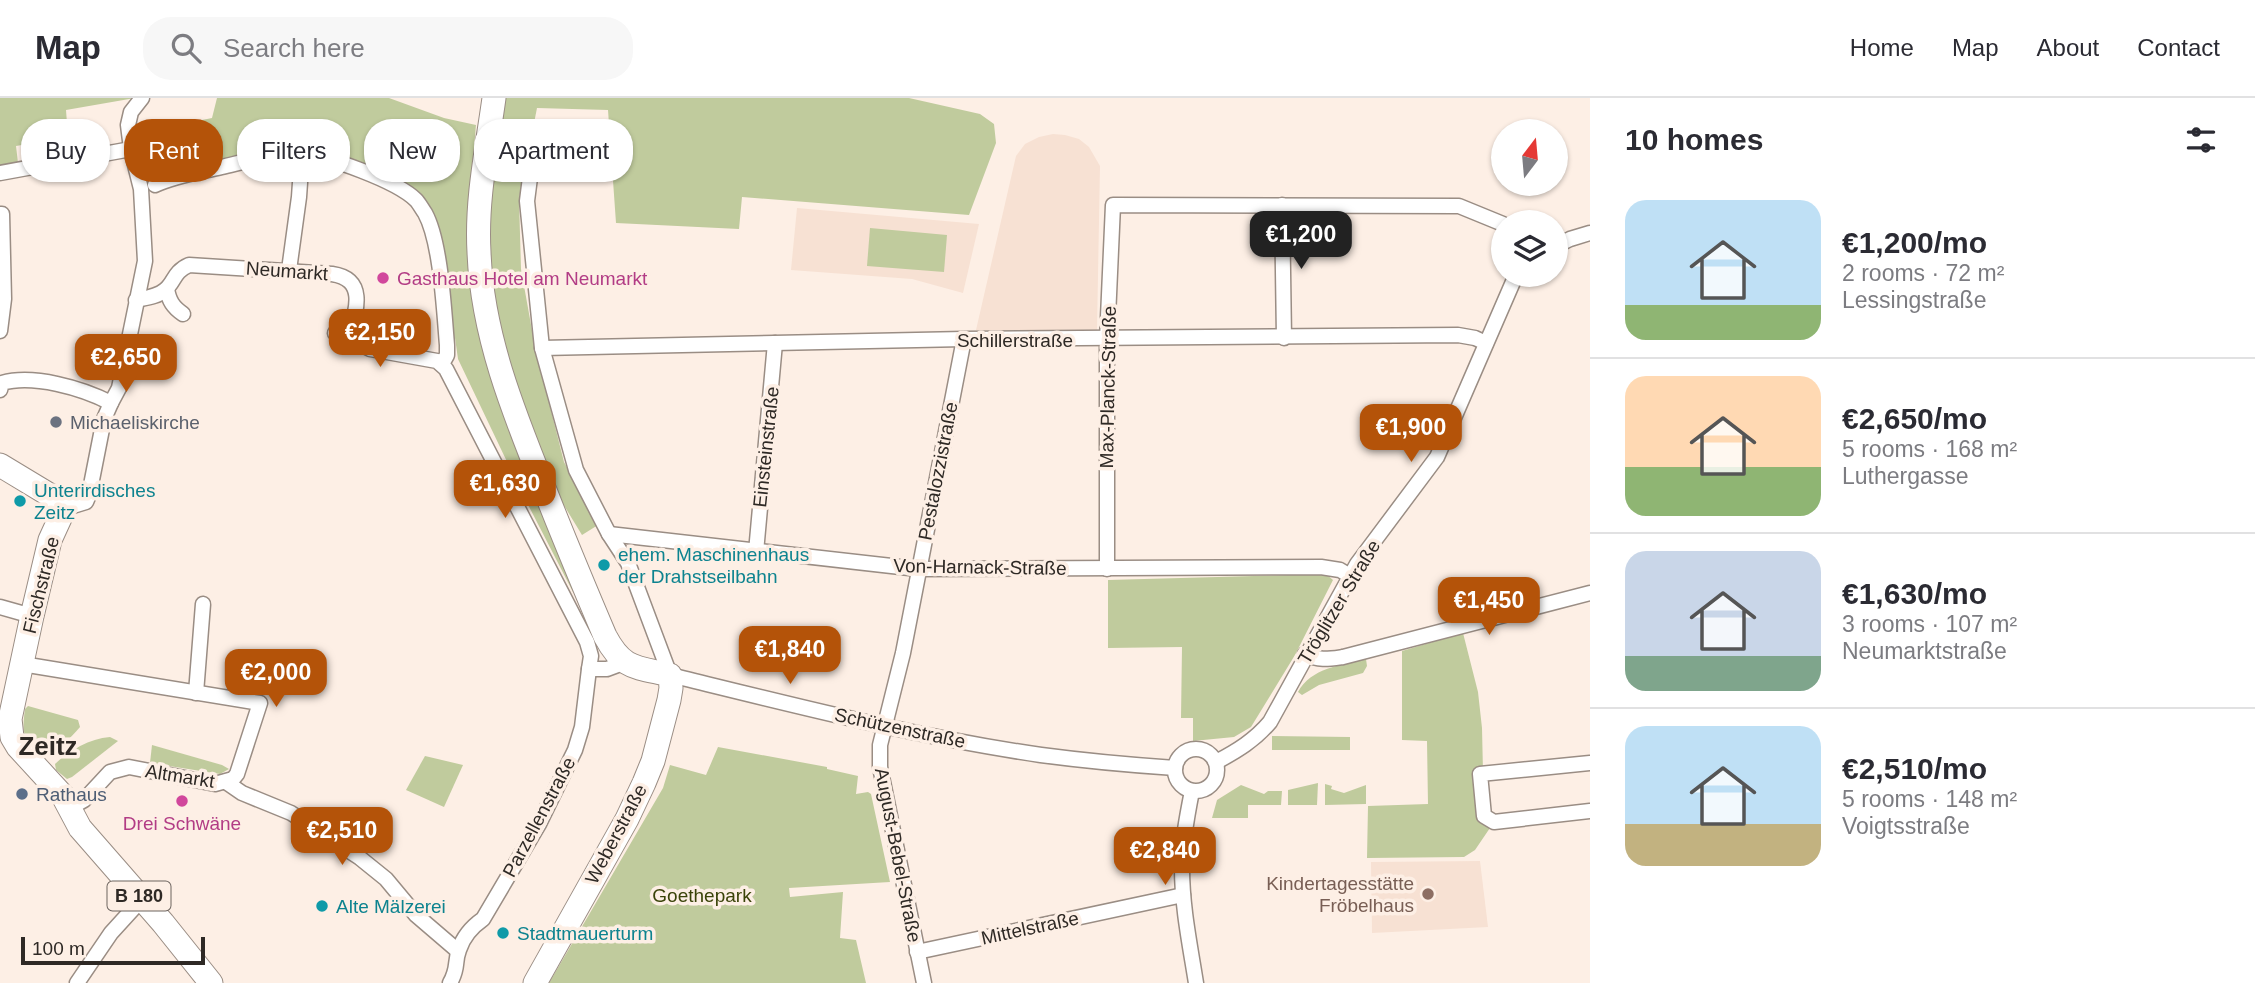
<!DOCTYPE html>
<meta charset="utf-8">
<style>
:root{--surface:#fff;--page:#f7f7f7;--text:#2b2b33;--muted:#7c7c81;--line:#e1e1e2;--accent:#b45309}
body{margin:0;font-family:Helvetica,sans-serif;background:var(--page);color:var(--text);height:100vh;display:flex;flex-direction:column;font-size:26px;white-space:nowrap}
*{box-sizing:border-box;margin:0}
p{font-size:23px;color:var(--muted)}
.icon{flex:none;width:38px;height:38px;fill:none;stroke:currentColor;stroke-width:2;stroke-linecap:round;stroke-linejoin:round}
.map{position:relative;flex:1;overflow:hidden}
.details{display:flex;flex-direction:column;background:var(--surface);width:665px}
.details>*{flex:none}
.guide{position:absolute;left:21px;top:21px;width:665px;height:63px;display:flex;gap:14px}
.needle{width:46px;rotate:16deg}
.buttons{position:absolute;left:1491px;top:21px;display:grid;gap:14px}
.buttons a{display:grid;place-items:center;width:77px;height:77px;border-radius:50%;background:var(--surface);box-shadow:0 2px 5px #0004;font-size:35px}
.scale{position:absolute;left:21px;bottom:18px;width:184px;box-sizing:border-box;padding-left:7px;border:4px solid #2e2925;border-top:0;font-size:19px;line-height:24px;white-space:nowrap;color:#2e2925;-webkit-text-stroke:5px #fdefe5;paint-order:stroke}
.price{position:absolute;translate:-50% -60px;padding:0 16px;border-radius:14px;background:var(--accent);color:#fff;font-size:23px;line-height:46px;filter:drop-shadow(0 2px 4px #0008)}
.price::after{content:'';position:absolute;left:50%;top:42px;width:21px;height:16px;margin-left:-10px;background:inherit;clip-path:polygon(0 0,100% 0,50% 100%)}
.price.current{background:#222;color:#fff}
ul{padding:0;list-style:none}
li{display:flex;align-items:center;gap:21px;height:175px;padding:0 35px}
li+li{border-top:2px solid var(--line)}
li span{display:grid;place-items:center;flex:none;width:196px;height:140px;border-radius:21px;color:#555}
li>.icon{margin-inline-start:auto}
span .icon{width:84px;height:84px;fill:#fffc;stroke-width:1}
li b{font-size:30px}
h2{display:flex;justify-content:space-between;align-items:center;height:84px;padding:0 35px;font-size:30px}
.pill{padding:0 24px;border-radius:28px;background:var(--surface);box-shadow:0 2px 5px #0004;font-size:24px;line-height:63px}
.pill.current{background:var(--accent);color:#fff}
header{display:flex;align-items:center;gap:42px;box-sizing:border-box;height:98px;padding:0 35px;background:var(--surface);border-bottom:2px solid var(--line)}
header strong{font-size:33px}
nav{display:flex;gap:38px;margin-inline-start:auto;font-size:24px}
.search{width:490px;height:63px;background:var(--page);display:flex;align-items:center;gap:18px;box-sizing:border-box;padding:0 24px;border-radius:28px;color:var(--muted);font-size:26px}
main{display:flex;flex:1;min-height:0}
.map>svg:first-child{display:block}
.built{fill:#f7e1d3}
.green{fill:#c0cb9d}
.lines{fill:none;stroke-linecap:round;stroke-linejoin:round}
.street-casing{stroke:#9a8d84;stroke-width:17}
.primary-casing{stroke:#9a8d84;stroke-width:25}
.street{stroke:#fff;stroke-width:14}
.primary{stroke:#fff;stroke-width:23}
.hotel-dot{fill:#d1479c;stroke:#fdefe5;stroke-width:2.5}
.worship-dot{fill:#6b7280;stroke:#fdefe5;stroke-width:2.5}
.culture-dot{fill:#0f9aa8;stroke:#fdefe5;stroke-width:2.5}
.service-dot{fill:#5c6f8a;stroke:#fdefe5;stroke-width:2.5}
.education-dot{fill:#8d6e63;stroke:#fdefe5;stroke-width:2.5}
.labels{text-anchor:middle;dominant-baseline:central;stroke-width:7;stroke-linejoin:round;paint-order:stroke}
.shield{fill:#fdefe5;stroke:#6c645f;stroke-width:2}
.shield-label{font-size:18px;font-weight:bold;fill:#2e2925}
.street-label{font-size:19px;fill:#2e2925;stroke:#fdefe5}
.hotel-label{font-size:19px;fill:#b23c85;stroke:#fdefe5;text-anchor:start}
.worship-label{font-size:19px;fill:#5b616d;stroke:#fdefe5;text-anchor:start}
.culture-label{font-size:19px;fill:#0d838f;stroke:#fdefe5;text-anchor:start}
.service-label{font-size:19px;fill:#4e5e75;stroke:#fdefe5;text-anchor:start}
.education-label{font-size:19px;fill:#785e54;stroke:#fdefe5;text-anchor:end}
.park-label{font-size:19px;fill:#3a4308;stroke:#fdefe5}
.district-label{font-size:26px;font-weight:bold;fill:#2e2925;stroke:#fdefe5}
</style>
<header>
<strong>Map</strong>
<div class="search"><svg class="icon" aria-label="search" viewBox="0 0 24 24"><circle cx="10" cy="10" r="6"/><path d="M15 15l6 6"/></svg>Search here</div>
<nav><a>Home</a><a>Map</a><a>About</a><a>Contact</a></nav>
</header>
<main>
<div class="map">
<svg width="1590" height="885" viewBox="0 0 1590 885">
<rect width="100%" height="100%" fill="#fdefe5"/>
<g class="built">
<polygon points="1053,36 1065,37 1079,41 1089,49 1100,68 1097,232 976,232 1016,58 1025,46 1039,39"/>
<polygon points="797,110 979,126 963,195 912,181 791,172"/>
<polygon points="1480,763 1488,829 1372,835 1371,764"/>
</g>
<g class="green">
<polygon points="0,0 135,0 66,12 68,39 16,48 18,65 0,68"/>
<polygon points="217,0 389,0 444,20 476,27 468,117 472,183 579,492 573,494 522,395 458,261 455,240 451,240 426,106 333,60 340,37 331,34 332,32 308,24 305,25 298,40 289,41 291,54 167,78 163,60 169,57 166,48 185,43 182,26 212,20"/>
<polygon points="503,0 909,0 980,16 994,26 996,45 969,117 742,99 739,131 616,125 608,12 537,10 519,101 521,171 535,249 564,364 598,427 582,437 557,396 511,284 490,188 488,83"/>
<polygon points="870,130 947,137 944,174 867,168"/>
<polygon points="1326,476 1333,482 1295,557 1251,629 1234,639 1193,643 1193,620 1181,620 1182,549 1108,550 1108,482"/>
<polygon points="1463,535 1478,594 1482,630 1484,718 1494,724 1475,752 1464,759 1367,760 1368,708 1428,706 1427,643 1402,642 1402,553"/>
<path d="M 1366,561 L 1367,568 L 1363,575 L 1319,587 L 1302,597 L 1298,594 C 1311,570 1341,567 1366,561 Z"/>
<path d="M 28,608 L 78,622 L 80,629 C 70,641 56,654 41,656 C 22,641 22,634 25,611 Z"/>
<polygon points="1272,638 1350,639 1350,652 1272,652"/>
<path d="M 110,639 L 118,643 L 72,679 L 67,681 L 56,672 L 55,666 C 71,651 89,641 110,639 Z"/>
<polygon points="152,647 222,667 229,671 220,676 150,665"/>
<polygon points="718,649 827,669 827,671 858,678 856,696 868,694 871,696 890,784 789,790 790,799 843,794 840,840 856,842 866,885 549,885 663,690 670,667 706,677"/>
<polygon points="425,658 463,667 444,709 406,692"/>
<polygon points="1318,685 1317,707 1288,707 1288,692"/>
<polygon points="1325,686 1332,688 1331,691 1344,695 1366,687 1366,706 1325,707"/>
<polygon points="1241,687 1264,696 1268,693 1282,693 1281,707 1248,707 1248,720 1212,720 1217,702"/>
</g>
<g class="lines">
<g class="street-casing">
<g id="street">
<path d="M 532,64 L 527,103 L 542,250 L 576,372 L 609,436 L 628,465 L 670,577 C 793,607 916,639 1041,657 C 1086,663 1130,667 1175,670"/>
<polyline points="0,75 131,51"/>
<path d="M 155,87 C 176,77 200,74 222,69 C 247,63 276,54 302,56 C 328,58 397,83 416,102 C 419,105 422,111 425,115 C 441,144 444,213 447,247 L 447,257 L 442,266"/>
<polyline points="1282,107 1284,240"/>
<polyline points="0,116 2,116 4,201 0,233"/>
<polyline points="1556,148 1570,141 1590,135"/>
<polyline points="289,172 299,99 302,56"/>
<path d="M 167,191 C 169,203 173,209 183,216"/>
<path d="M 136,202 C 145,200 157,199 165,192 C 175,184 173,174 189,167 L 332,176 C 366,181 357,211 350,234"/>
<path d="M 350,234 L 362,247 L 370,251 L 437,263 L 446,271 L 587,544 L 591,558 L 589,571 L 582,629 L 575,652 L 539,726 L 483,821 C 473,828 463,839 459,852 C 454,865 459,869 450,885"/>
<polyline points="335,235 350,234"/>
<polyline points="542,250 964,241 1458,237 1475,240 1486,245"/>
<path d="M 0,292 L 2,285 C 33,276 82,290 111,305 L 104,321 L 89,397 L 86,404 L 73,408 L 61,408"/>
<polyline points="111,305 119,290 145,163 141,91 131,51 128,27 131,14 142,0"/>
<polyline points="609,436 918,471 1321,469 1340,472 1350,478"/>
<polyline points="756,454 775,245"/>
<polyline points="1107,471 1107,242 1113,107 1459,108 1503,126"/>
<polyline points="0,509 32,518"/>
<path d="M 1305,556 C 1319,563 1329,561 1343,559 L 1590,495"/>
<polyline points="22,566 260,605 237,676 233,681 215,686 129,669 110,674 84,702 70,710"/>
<polyline points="589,571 607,571 623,565"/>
<polyline points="196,595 203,506"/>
<circle cx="1196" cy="672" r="21"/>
<path d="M 1216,664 C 1237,653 1255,642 1270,624 L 1357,466 L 1437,359 L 1516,177"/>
<polyline points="1590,665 1480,676 1484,718 1494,724 1590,713"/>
<polyline points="226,684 242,695 291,715 360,760 386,781 416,817 458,853"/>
<path d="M 1192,693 C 1187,718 1182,744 1182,770 C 1182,809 1190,847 1196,885"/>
<polyline points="917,854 1183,797"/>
<polyline points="77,885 111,835 142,801"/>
<polyline points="924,885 880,669 880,647 903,555 964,241"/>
</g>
</g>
<g class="primary-casing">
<g id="primary">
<path d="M 494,0 C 487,51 476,102 479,154 C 482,238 515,318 546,395 C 565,443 585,491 605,538 C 623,572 636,569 670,577 L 671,590 L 669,602 L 653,663 L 644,685 L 627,721 L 535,885"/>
<polyline points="0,367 53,399 62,411 61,418 50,442 32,518 10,621 12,639 18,649 63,698 80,730 163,825 211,885"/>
</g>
</g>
<use href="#street" class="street"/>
<use href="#primary" class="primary"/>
</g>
<g class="hotel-dot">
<circle cx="383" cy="180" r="7"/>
<circle cx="182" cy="703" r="7"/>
</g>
<circle class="worship-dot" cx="56" cy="324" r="7"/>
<g class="culture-dot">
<circle cx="20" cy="403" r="7"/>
<circle cx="604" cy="467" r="7"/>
<circle cx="322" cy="808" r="7"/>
<circle cx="503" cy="835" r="7"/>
</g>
<circle class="service-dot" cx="22" cy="696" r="7"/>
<circle class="education-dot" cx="1428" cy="796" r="7"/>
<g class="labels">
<rect class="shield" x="107.5" y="783.5" width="63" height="29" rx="5"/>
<g class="shield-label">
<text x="139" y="798">B 180</text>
</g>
<g class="street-label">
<text transform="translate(287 173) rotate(4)">Neumarkt</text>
<text x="1015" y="242">Schillerstraße</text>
<text transform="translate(1108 289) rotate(-89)">Max-Planck-Straße</text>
<text transform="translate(766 349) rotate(-84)">Einsteinstraße</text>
<text transform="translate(938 373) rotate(-79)">Pestalozzistraße</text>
<text transform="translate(980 469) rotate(1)">Von-Harnack-Straße</text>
<text transform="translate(41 487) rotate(-76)">Fischstraße</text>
<text transform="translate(1339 504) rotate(-59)">Tröglitzer Straße</text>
<text transform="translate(900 630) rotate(12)">Schützenstraße</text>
<text transform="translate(180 678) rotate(9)">Altmarkt</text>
<text transform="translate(539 719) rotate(-62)">Parzellenstraße</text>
<text transform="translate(616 736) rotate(-62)">Weberstraße</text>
<text transform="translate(898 757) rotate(79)">August-Bebel-Straße</text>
<text transform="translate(1030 830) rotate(-12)">Mittelstraße</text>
</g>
<g class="hotel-label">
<text x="397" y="180">Gasthaus Hotel am Neumarkt</text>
<text x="182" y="725" text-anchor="middle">Drei Schwäne</text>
</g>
<g class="worship-label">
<text x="70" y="324">Michaeliskirche</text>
</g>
<g class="culture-label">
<text x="34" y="392">Unterirdisches<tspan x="34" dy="22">Zeitz</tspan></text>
<text x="618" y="456">ehem. Maschinenhaus<tspan x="618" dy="22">der Drahstseilbahn</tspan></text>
<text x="336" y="808">Alte Mälzerei</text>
<text x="517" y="835">Stadtmauerturm</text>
</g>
<g class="service-label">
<text x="36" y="696">Rathaus</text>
</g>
<g class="education-label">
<text x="1414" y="785">Kindertagesstätte<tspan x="1414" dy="22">Fröbelhaus</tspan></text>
</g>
<g class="park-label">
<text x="702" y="797">Goethepark</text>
</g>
<g class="district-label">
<text x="48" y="648">Zeitz</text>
</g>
</g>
</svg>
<div class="buttons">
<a><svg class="needle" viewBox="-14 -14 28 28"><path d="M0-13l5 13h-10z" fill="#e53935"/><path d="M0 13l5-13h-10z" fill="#7c7c81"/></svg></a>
<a><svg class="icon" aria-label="layers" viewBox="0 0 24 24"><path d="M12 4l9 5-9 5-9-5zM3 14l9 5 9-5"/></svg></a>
</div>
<div class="scale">100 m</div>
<b class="price current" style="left:1301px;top:173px">€1,200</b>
<b class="price" style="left:380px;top:271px">€2,150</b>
<b class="price" style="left:126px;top:296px">€2,650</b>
<b class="price" style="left:1411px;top:366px">€1,900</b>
<b class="price" style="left:505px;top:422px">€1,630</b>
<b class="price" style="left:1489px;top:539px">€1,450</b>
<b class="price" style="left:790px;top:588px">€1,840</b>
<b class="price" style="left:276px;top:611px">€2,000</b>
<b class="price" style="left:342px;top:769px">€2,510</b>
<b class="price" style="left:1165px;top:789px">€2,840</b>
<div class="guide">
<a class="pill">Buy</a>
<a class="pill current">Rent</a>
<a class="pill">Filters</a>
<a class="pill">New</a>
<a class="pill">Apartment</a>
</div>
</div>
<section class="details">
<h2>10 homes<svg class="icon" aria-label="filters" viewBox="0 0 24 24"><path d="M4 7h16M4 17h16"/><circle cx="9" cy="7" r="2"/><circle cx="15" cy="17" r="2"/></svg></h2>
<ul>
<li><span style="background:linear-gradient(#bfe0f5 75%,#8fb573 0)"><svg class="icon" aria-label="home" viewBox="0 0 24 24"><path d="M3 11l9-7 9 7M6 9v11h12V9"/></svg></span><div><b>€1,200/mo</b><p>2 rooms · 72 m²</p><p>Lessingstraße</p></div></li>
<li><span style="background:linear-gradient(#ffd9b3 65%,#8fb573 0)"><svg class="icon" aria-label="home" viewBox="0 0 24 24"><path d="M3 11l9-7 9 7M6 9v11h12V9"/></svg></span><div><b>€2,650/mo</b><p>5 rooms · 168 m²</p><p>Luthergasse</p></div></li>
<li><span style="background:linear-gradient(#c9d6e8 75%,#7fa58c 0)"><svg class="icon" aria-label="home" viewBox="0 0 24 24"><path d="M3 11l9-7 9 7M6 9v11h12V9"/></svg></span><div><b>€1,630/mo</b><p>3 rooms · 107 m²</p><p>Neumarktstraße</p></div></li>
<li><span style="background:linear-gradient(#bfe0f5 70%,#c2b280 0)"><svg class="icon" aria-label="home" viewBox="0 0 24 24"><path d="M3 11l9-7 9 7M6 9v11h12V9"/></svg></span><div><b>€2,510/mo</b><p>5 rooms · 148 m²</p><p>Voigtsstraße</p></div></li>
</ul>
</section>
</main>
